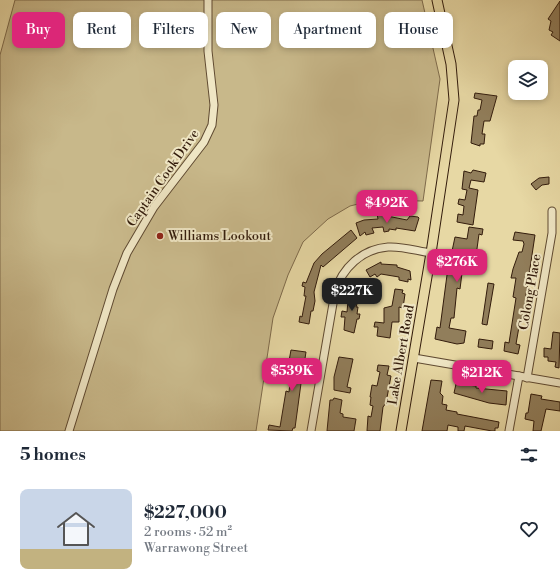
<!DOCTYPE html>
<meta charset="utf-8">
<style>
:root{--surface:#fff;--page:#f6f6f7;--text:#1f2937;--muted:#747a83;--accent:#db2777}
body{margin:0;font-family:"Libre Bodoni",serif;background:var(--page);color:var(--text);height:100vh;display:flex;flex-direction:column;font-size:15px;white-space:nowrap}
*{box-sizing:border-box;margin:0}
p{font-size:13px;color:var(--muted)}
.icon{flex:none;width:22px;height:22px;fill:none;stroke:currentColor;stroke-width:2;stroke-linecap:round;stroke-linejoin:round}
.map{position:relative;height:431px;overflow:hidden}
.details{display:flex;flex-direction:column;background:var(--surface);flex:1}
.details>*{flex:none}
.hud{position:absolute;left:12px;top:12px;width:536px;height:36px;display:flex;gap:8px}
.tools{position:absolute;left:508px;top:60px;display:grid;gap:8px}
.tools a{display:grid;place-items:center;width:40px;height:40px;border-radius:8px;background:var(--surface);box-shadow:0 2px 6px #0003;font-size:20px}
.price{position:absolute;translate:-50% -34px;padding:0 9px;border-radius:8px;background:var(--accent);color:#fff;font-size:13px;line-height:26px;filter:drop-shadow(0 1px 2px #0008)}
.price::after{content:'';position:absolute;left:50%;top:24px;width:12px;height:9px;margin-left:-6px;background:inherit;clip-path:polygon(0 0,100% 0,50% 100%)}
.price.current{background:#222;color:#fff}
ul{padding:0;list-style:none}
li{display:flex;align-items:center;gap:12px;height:100px;padding:0 20px}
li span{display:grid;place-items:center;flex:none;width:112px;height:80px;border-radius:8px;color:#555}
li>.icon{margin-inline-start:auto}
span .icon{width:48px;height:48px;fill:#fffc;stroke-width:1}
li b{font-size:17px}
h2{display:flex;justify-content:space-between;align-items:center;height:48px;padding:0 20px;font-size:17px}
.pill{padding:0 14px;border-radius:8px;background:var(--surface);box-shadow:0 2px 6px #0003;font-size:14px;line-height:36px}
.pill.current{background:var(--accent);color:#fff}
.map>svg:first-child{display:block}
.green{fill:#c8b88a;stroke:#7e6a4b}
.building{fill:#917e5b;stroke:#331c0c}
.lines{fill:none;stroke-linecap:round;stroke-linejoin:round}
.minor-casing{stroke:#604b32;stroke-width:9}
.major-casing{stroke:#331c0c;stroke-width:11}
.minor{stroke:#efe6c4;stroke-width:7}
.major{stroke:#e7d8a4;stroke-width:9}
.poi-dot{fill:#8f2418;stroke:#efe6c4;stroke-width:1.5}
.labels{text-anchor:middle;dominant-baseline:central;stroke-width:4;stroke-linejoin:round;paint-order:stroke}
.street-label{font-size:13px;fill:#331c0c;stroke:#efe6c4}
.poi-label{font-size:13px;fill:#331c0c;stroke:#efe6c4;text-anchor:start}
</style>
<div class="map">
<svg width="560" height="431" viewBox="0 0 560 431">
<rect width="100%" height="100%" fill="#e7d8a4"/>
<filter id="stains"><feTurbulence type="fractalNoise" baseFrequency=".005" numOctaves="4"/><feColorMatrix values="0 0 0 0 .2 0 0 0 0 .09 0 0 0 0 .02 0 0 0 .5 -.17"/></filter>
<radialGradient id="worn" r=".72"><stop offset=".6" stop-color="#630" stop-opacity="0"/><stop offset="1" stop-color="#630" stop-opacity=".3"/></radialGradient>
<polygon class="green" points="15,0 422,0 440,79 423,201 374,200 350,206 328,219 303,242 288,275 273,318 256,431 0,431 0,55"/>
<g class="building">
<polygon points="560,1 560,41 551,35 553,32 549,30 551,21 548,19"/>
<polygon points="475,93 497,96 490,121 484,121 482,134 485,134 484,144 480,144 480,146 471,143 474,116 477,116 478,110 480,110 482,100 474,98"/>
<polygon points="473,170 486,173 484,182 471,180 469,188 478,190 473,225 457,222 458,214 463,215 464,206 458,204 459,199 465,200 467,190 462,189 464,171 471,173"/>
<polygon points="549,177 549,184 542,185 536,190 531,184 539,178"/>
<polygon points="386,212 387,216 407,220 410,216 418,217 419,218 415,231 396,228 396,230 389,229 389,231 384,232 383,227 372,228 374,233 366,235 365,232 360,236 356,223 364,220 378,219 377,214"/>
<polygon points="469,227 483,229 482,235 479,234 476,256 479,257 476,267 465,266 464,273 462,273 460,289 457,288 454,318 451,318 449,328 466,331 464,343 457,344 435,339 437,327 440,328 447,275 455,237 467,239"/>
<polygon points="351,230 357,238 323,267 321,265 314,292 315,301 313,311 311,311 309,324 299,322 300,316 302,317 306,296 304,296 305,287 302,286 303,282 306,283 314,263 322,254"/>
<polygon points="515,232 535,235 523,315 520,321 516,344 520,345 518,354 504,351 505,342 509,343 516,298 513,297 516,278 511,278 513,269 519,252 522,252 524,244 523,241 513,240"/>
<polygon points="381,262 381,264 397,265 397,267 410,271 411,280 408,279 408,282 399,280 399,277 381,274 377,277 375,274 370,277 366,270"/>
<polygon points="488,283 494,284 487,325 482,324"/>
<polygon points="353,288 361,291 356,307 358,307 357,314 360,314 359,319 357,319 354,333 344,330 345,317 341,317 342,311 347,312 348,301"/>
<polygon points="395,289 403,290 402,293 405,294 403,308 399,307 399,322 392,322 390,338 377,336 378,327 374,327 375,322 384,323 384,308 392,306"/>
<polygon points="553,332 560,333 559,368 555,367 556,362 548,361 548,357 544,357 544,348 551,349"/>
<polygon points="479,339 493,341 492,349 478,347"/>
<polygon points="291,350 306,352 304,365 306,365 304,377 302,376 295,428 293,428 292,431 268,430 269,425 280,427 286,391 289,392 290,383 286,382 287,376 289,377 292,361 289,361"/>
<polygon points="339,357 353,359 347,387 351,388 350,393 334,390 334,377"/>
<polygon points="378,365 389,366 387,375 391,376 386,403 383,407 380,431 367,431 368,416 371,417 373,406 370,405 371,397 370,397 372,385 377,386 380,372 377,371"/>
<polygon points="431,380 442,381 440,393 443,396 442,404 447,405 446,410 457,412 457,414 499,422 498,428 495,428 495,431 492,431 465,426 464,431 458,431 458,427 448,425 447,431 422,431"/>
<polygon points="462,381 468,382 467,385 476,386 476,388 507,391 506,405 489,403 454,393 456,384 462,385"/>
<polygon points="531,394 542,396 541,399 560,402 560,411 546,409 541,431 533,431 534,421 525,419 526,413 528,413"/>
<polygon points="334,398 342,400 340,413 343,414 343,417 356,419 354,431 327,431 330,400 333,400"/>
</g>
<g class="lines">
<g class="minor-casing">
<g id="minor">
<polyline points="414,358 560,383"/>
<polyline points="527,378 552,233 552,211"/>
<polyline points="69,431 113,289 127,253 154,207 204,142 212,125 214,105 208,51 208,0"/>
<path d="M 311,431 L 335,292 C 342,268 362,249 388,247 C 402,246 417,251 431,253"/>
<polyline points="509,431 519,376"/>
</g>
</g>
<g class="major-casing">
<polyline id="major" points="401,431 431,253 454,100 451,64 437,0"/>
</g>
<use href="#minor" class="minor"/>
<use href="#major" class="major"/>
</g>
<circle class="poi-dot" cx="160" cy="236" r="4"/>
<g class="labels">
<g class="street-label">
<text transform="translate(163 178) rotate(-55)">Captain Cook Drive</text>
<text transform="translate(530 292) rotate(-80)">Colong Place</text>
<text transform="translate(401 355) rotate(-80)">Lake Albert Road</text>
</g>
<g class="poi-label">
<text x="168" y="236">Williams Lookout</text>
</g>
</g>
<rect width="100%" height="100%" filter="url(#stains)"/>
<rect width="100%" height="100%" fill="url(#worn)"/>
</svg>
<div class="tools">
<a><svg class="icon" aria-label="layers" viewBox="0 0 24 24"><path d="M12 4l9 5-9 5-9-5zM3 14l9 5 9-5"/></svg></a>
</div>
<b class="price" style="left:387px;top:224px">$492K</b>
<b class="price" style="left:457px;top:283px">$276K</b>
<b class="price current" style="left:352px;top:312px">$227K</b>
<b class="price" style="left:292px;top:392px">$539K</b>
<b class="price" style="left:482px;top:394px">$212K</b>
<div class="hud">
<a class="pill current">Buy</a>
<a class="pill">Rent</a>
<a class="pill">Filters</a>
<a class="pill">New</a>
<a class="pill">Apartment</a>
<a class="pill">House</a>
</div>
</div>
<section class="details">
<h2>5 homes<svg class="icon" aria-label="filters" viewBox="0 0 24 24"><path d="M4 7h16M4 17h16"/><circle cx="9" cy="7" r="2"/><circle cx="15" cy="17" r="2"/></svg></h2>
<ul>
<li><span style="background:linear-gradient(#c9d6e8 75%,#c2b280 0)"><svg class="icon" aria-label="home" viewBox="0 0 24 24"><path d="M3 11l9-7 9 7M6 9v11h12V9"/></svg></span><div><b>$227,000</b><p>2 rooms · 52 m²</p><p>Warrawong Street</p></div><svg class="icon" aria-label="heart" viewBox="0 0 24 24"><path d="M12 20l-8-8c-3-5 5-10 8-4 3-6 11-1 8 4z"/></svg></li>
</ul>
</section>
